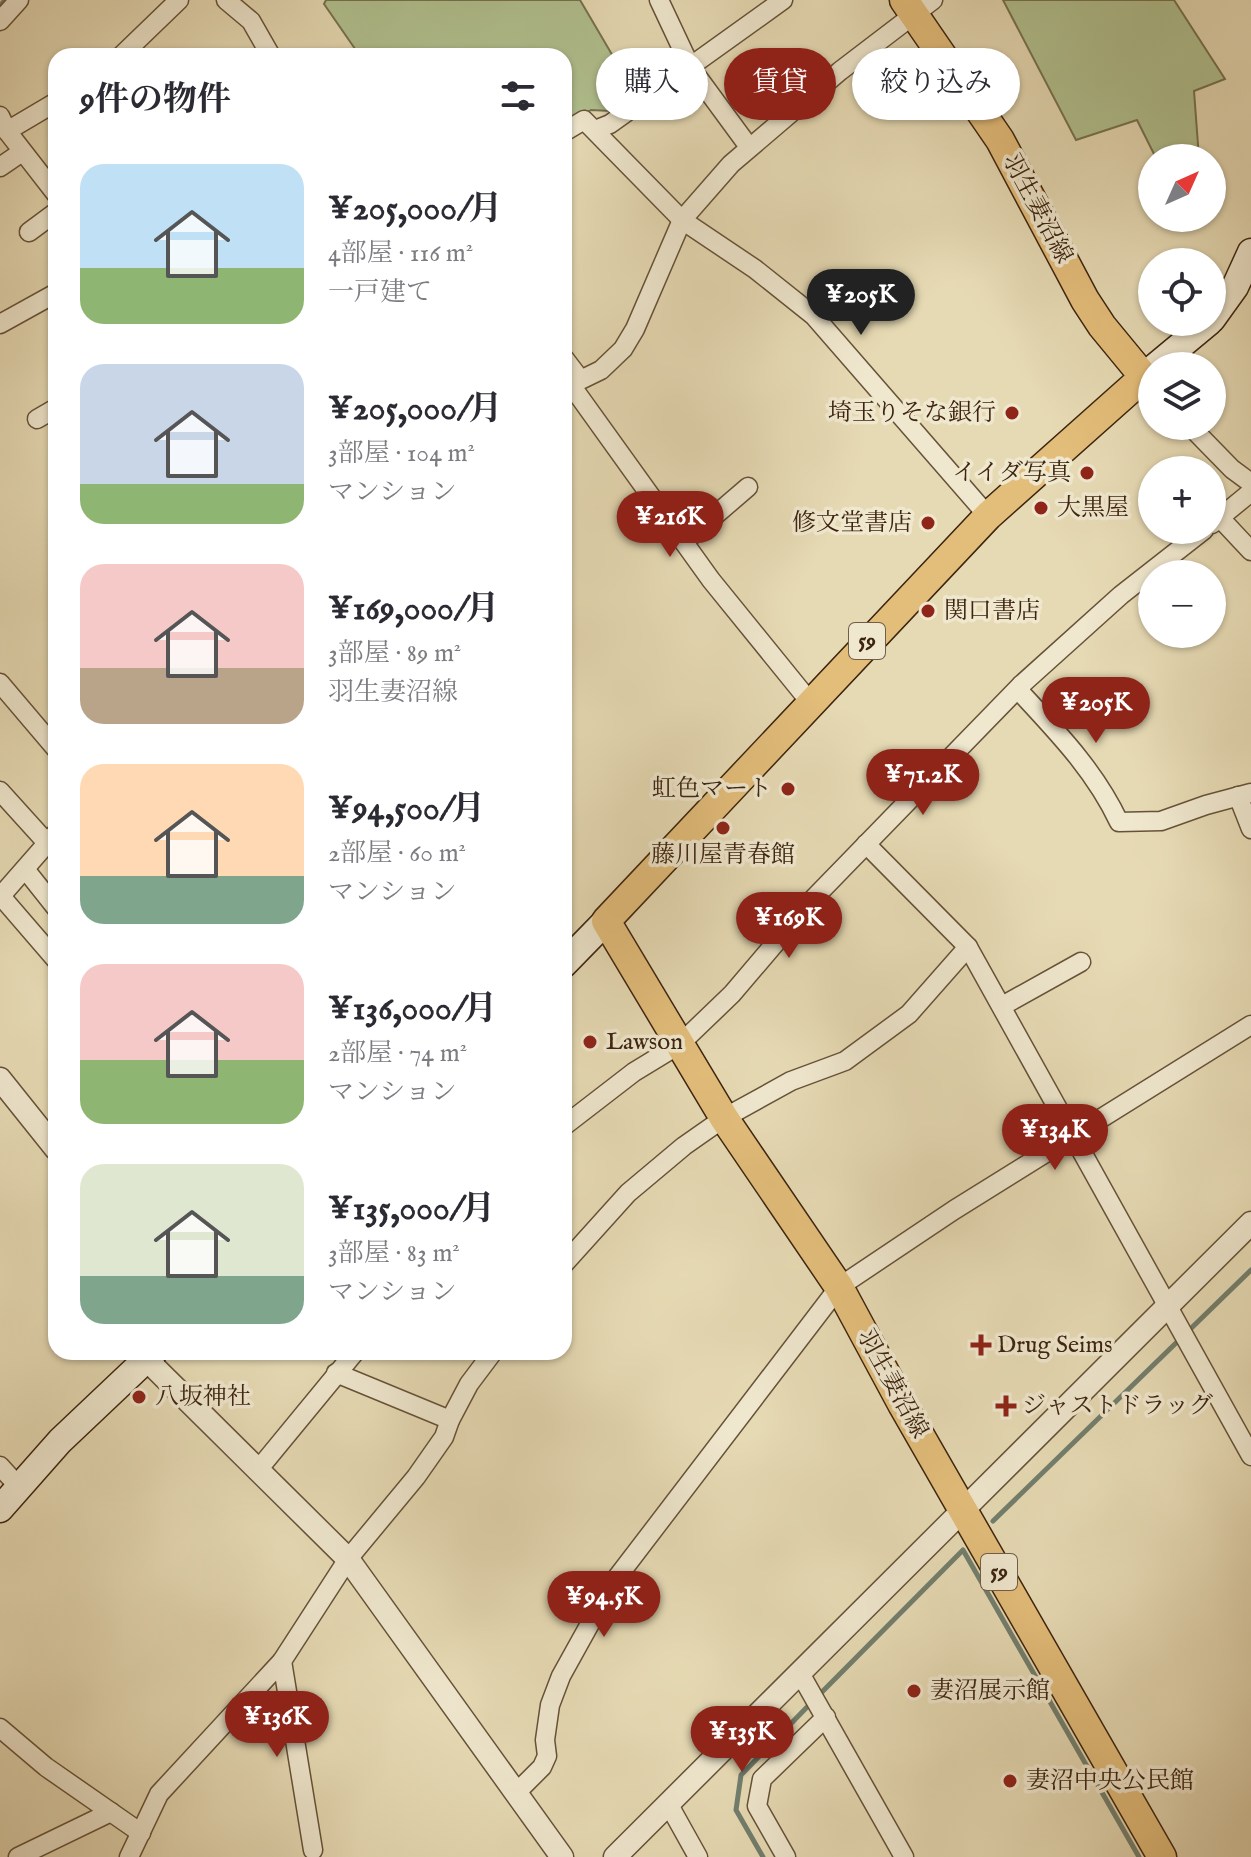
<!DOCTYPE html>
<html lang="ja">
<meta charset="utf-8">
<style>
:root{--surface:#fff;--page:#f2f2f3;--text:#2b2b33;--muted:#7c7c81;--accent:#8f2418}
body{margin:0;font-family:"IM FELL English","Noto Serif JP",serif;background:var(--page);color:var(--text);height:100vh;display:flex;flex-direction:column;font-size:30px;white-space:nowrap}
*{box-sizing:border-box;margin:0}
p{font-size:26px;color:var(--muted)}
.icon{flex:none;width:44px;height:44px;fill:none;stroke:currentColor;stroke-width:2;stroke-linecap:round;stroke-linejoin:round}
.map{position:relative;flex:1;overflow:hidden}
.panel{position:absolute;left:48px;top:48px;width:524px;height:1312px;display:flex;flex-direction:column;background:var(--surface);border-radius:24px;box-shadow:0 2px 6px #0004}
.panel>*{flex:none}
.hud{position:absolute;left:596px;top:48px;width:534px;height:72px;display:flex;gap:16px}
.needle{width:52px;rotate:45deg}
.tools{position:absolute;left:1138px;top:144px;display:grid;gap:16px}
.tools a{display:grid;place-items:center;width:88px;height:88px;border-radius:50%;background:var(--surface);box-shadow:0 2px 6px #0004;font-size:40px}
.price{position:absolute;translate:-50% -68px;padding:0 18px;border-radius:28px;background:var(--accent);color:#fff;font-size:26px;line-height:52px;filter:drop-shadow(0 2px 4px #0008)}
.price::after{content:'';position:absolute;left:50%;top:48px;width:24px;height:18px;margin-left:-12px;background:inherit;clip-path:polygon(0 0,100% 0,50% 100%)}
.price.current{background:#222;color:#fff}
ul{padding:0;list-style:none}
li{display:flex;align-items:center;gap:24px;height:200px;padding:0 32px}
li span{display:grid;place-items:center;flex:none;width:224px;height:160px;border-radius:24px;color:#555}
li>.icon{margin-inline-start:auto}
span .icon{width:96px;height:96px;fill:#fffc;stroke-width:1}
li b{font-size:34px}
h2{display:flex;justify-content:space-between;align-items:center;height:96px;padding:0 32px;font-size:34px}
.pill{padding:0 28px;border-radius:36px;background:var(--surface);box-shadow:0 2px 6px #0004;font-size:28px;line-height:72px}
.pill.current{background:var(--accent);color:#fff}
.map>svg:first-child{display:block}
.green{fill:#b1c190;stroke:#767250;stroke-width:2}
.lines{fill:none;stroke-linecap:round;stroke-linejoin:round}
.stream{stroke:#727f6e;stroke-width:5}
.minor-casing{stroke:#665238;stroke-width:21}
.tertiary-casing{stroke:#665238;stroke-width:25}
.secondary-casing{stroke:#3c240f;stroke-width:29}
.primary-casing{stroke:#3c240f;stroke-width:31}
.minor{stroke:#efe7ce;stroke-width:18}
.tertiary{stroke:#efe7ce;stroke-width:22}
.secondary{stroke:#efe7ce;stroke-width:26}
.primary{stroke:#e3bd7a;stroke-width:28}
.poi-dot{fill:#8f2418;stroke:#efe7ce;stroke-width:3}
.labels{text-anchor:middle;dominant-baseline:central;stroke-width:7;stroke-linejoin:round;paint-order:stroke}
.shield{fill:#efe7ce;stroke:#725e48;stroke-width:2}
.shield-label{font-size:22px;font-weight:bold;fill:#3c240f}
.street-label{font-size:24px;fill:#3c240f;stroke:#efe7ce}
.poi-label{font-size:24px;fill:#3c240f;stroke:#efe7ce;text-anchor:start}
</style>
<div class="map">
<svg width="1251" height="1857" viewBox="0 0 1251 1857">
<rect width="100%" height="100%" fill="#e6dab4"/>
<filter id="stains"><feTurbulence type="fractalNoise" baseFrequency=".0025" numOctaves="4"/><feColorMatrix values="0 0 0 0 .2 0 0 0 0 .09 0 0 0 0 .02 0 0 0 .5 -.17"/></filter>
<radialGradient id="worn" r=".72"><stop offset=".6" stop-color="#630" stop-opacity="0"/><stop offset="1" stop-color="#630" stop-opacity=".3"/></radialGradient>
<g class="green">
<polygon points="326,0 580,0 634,92 611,111 591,110 564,126 564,56 360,56 324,4"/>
<polygon points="1003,0 1174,0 1225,79 1194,91 1199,158 1156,158 1137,120 1076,140"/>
</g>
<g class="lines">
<g class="stream">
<polyline points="0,6 5,0"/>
<polyline points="993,1521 1251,1270"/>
<polyline points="818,1696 963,1550 1139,1857"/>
<polyline points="763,1857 736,1810 741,1775 811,1703"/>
</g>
<g class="minor-casing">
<g id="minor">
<polyline points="226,0 251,21 271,56"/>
<polyline points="659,0 691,68 749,147"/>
<polyline points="0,21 19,0"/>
<polyline points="121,56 179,0"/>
<polyline points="0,116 7,131 56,194"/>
<polyline points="595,130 610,124 783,0"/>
<polyline points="7,131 56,102"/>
<polyline points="564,132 584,120 682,220 755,269 814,316 988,516"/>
<polyline points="0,167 22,152"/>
<polyline points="29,232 56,212"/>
<polyline points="0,324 56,293"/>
<polyline points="564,358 580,379"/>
<polyline points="571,385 711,580 810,702"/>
<polyline points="564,388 601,370 623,349 635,329 682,220 731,164 840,71 933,0"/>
<polyline points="37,419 56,408"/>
<polyline points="1190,426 1232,469 1251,483"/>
<polyline points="1220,518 1251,551"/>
<polyline points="1212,524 1251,492"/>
<polyline points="684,542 748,487"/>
<polyline points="0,683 56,749"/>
<path d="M 1021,685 L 1021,693 C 1058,733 1095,771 1119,822 L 1161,821 L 1206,805 L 1251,793"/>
<polyline points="0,791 47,843"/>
<polyline points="1238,796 1251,829"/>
<polyline points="866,844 968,947 1251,1456"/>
<polyline points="25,869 56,908"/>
<polyline points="0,895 56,960"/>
<polyline points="0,897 56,833"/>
<polyline points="1002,1006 1081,962"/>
<polyline points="564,1126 634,1072 680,1044 732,994 812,900 1021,685 1121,595 1204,530"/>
<polyline points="564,1264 628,1193 684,1146 724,1118 791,1081 845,1061 909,1014 968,947"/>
<polyline points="336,1373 450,1420"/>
<polyline points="0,1466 19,1487"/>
<polyline points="257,1471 355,1352"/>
<polyline points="282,1661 313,1850"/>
<polyline points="801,1675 904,1857"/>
<polyline points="0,1728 46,1767 141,1833"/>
<polyline points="517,1792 542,1767 547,1756 545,1740 550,1705 561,1676 612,1584 839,1287 954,1210 1251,1025"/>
<polyline points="669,1805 698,1857"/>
<polyline points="18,1857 111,1812"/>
<polyline points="129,1857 159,1794 282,1661 348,1559 416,1477 444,1437 450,1420 469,1384 493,1352"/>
<polyline points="786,1857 757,1806 762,1779 826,1717"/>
</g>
</g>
<g class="tertiary-casing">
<g id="tertiary">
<polyline points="0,1079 56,1149"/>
<polyline points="146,1359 348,1559 562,1857"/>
<polyline points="615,1857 1251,1223"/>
</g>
</g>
<g class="secondary-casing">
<g id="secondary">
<polyline points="1212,319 1235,287 1251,252"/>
<polyline points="1156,366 1209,322"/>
<polyline points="564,964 606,921"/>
<polyline points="0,1509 60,1441 154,1352"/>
</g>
</g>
<g class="primary-casing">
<polyline id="primary" points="904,0 1000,140 1085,300 1102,326 1144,377 988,516 606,921 724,1118 839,1287 902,1404 1162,1857"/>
</g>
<use href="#minor" class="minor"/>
<use href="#tertiary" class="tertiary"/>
<use href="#secondary" class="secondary"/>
<use href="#primary" class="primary"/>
</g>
<g class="poi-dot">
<circle cx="1012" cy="413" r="8"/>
<circle cx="1087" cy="473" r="8"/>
<circle cx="1041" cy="508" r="8"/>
<circle cx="928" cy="523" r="8"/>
<circle cx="928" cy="611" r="8"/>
<circle cx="788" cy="789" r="8"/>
<circle cx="723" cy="828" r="8"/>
<circle cx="590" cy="1042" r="8"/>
<path d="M977 1333h8v8h8v8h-8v8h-8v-8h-8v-8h8z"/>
<circle cx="139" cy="1397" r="8"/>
<path d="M1002 1394h8v8h8v8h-8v8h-8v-8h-8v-8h8z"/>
<circle cx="914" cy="1691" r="8"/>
<circle cx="1010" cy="1781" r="8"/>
</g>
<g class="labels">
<g class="shield">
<rect x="849" y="623" width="36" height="36" rx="6"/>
<rect x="981" y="1554" width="36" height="36" rx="6"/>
</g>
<g class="shield-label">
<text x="867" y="641">59</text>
<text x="999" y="1572">59</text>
</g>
<g class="street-label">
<text transform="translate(1037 209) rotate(62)">羽生妻沼線</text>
<text transform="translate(892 1384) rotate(61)">羽生妻沼線</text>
</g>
<g class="poi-label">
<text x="996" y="413" text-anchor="end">埼玉りそな銀行</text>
<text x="1071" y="473" text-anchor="end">イイダ写真</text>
<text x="1057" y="508">大黒屋</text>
<text x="912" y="523" text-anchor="end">修文堂書店</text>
<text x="944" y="611">関口書店</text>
<text x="772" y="789" text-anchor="end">虹色マート</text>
<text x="723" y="855" text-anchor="middle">藤川屋青春館</text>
<text x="606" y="1042">Lawson</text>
<text x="997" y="1345">Drug Seims</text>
<text x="155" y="1397">八坂神社</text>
<text x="1022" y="1406">ジャストドラッグ</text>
<text x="930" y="1691">妻沼展示館</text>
<text x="1026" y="1781">妻沼中央公民館</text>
</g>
</g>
<rect width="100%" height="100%" filter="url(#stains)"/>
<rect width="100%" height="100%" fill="url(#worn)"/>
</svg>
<div class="tools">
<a><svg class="needle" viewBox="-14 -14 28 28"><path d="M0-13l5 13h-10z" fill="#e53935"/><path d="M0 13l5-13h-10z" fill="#7c7c81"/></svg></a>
<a><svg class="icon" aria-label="locate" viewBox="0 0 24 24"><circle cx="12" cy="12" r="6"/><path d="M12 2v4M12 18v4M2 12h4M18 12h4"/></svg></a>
<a><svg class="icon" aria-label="layers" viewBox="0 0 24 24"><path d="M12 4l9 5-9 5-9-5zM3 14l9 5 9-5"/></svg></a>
<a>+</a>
<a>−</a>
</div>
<b class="price current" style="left:861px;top:337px">¥205K</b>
<b class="price" style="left:670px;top:559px">¥216K</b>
<b class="price" style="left:1096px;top:745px">¥205K</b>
<b class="price" style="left:923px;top:817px">¥71.2K</b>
<b class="price" style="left:789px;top:960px">¥169K</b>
<b class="price" style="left:1055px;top:1172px">¥134K</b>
<b class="price" style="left:604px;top:1639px">¥94.5K</b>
<b class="price" style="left:277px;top:1759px">¥136K</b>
<b class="price" style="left:742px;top:1774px">¥135K</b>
<div class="hud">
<a class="pill">購入</a>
<a class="pill current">賃貸</a>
<a class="pill">絞り込み</a>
</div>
<section class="panel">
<h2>9件の物件<svg class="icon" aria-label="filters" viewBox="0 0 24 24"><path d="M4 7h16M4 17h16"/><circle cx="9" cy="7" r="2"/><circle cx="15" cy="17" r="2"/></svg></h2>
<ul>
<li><span style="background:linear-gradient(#bfe0f5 65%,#8fb573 0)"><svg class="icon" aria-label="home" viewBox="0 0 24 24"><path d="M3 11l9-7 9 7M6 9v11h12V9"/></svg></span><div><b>¥205,000/月</b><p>4部屋 · 116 m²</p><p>一戸建て</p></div></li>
<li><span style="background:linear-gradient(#c9d6e8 75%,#8fb573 0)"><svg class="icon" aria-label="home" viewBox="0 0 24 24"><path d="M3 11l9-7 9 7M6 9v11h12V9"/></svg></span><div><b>¥205,000/月</b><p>3部屋 · 104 m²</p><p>マンション</p></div></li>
<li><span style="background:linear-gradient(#f6c9c9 65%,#b9a48a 0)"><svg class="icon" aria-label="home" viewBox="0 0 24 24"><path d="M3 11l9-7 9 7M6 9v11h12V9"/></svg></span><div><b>¥169,000/月</b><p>3部屋 · 89 m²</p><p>羽生妻沼線</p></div></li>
<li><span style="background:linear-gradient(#ffd9b3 70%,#7fa58c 0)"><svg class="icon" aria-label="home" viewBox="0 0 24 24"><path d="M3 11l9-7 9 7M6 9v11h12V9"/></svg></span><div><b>¥94,500/月</b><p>2部屋 · 60 m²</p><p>マンション</p></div></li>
<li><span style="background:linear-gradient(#f6c9c9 60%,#8fb573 0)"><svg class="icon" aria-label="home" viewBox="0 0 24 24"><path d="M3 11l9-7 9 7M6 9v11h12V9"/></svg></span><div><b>¥136,000/月</b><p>2部屋 · 74 m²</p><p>マンション</p></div></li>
<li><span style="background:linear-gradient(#dfe7d0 70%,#7fa58c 0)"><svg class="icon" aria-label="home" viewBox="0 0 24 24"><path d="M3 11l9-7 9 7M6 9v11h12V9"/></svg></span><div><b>¥135,000/月</b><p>3部屋 · 83 m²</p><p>マンション</p></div></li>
</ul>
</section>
</div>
